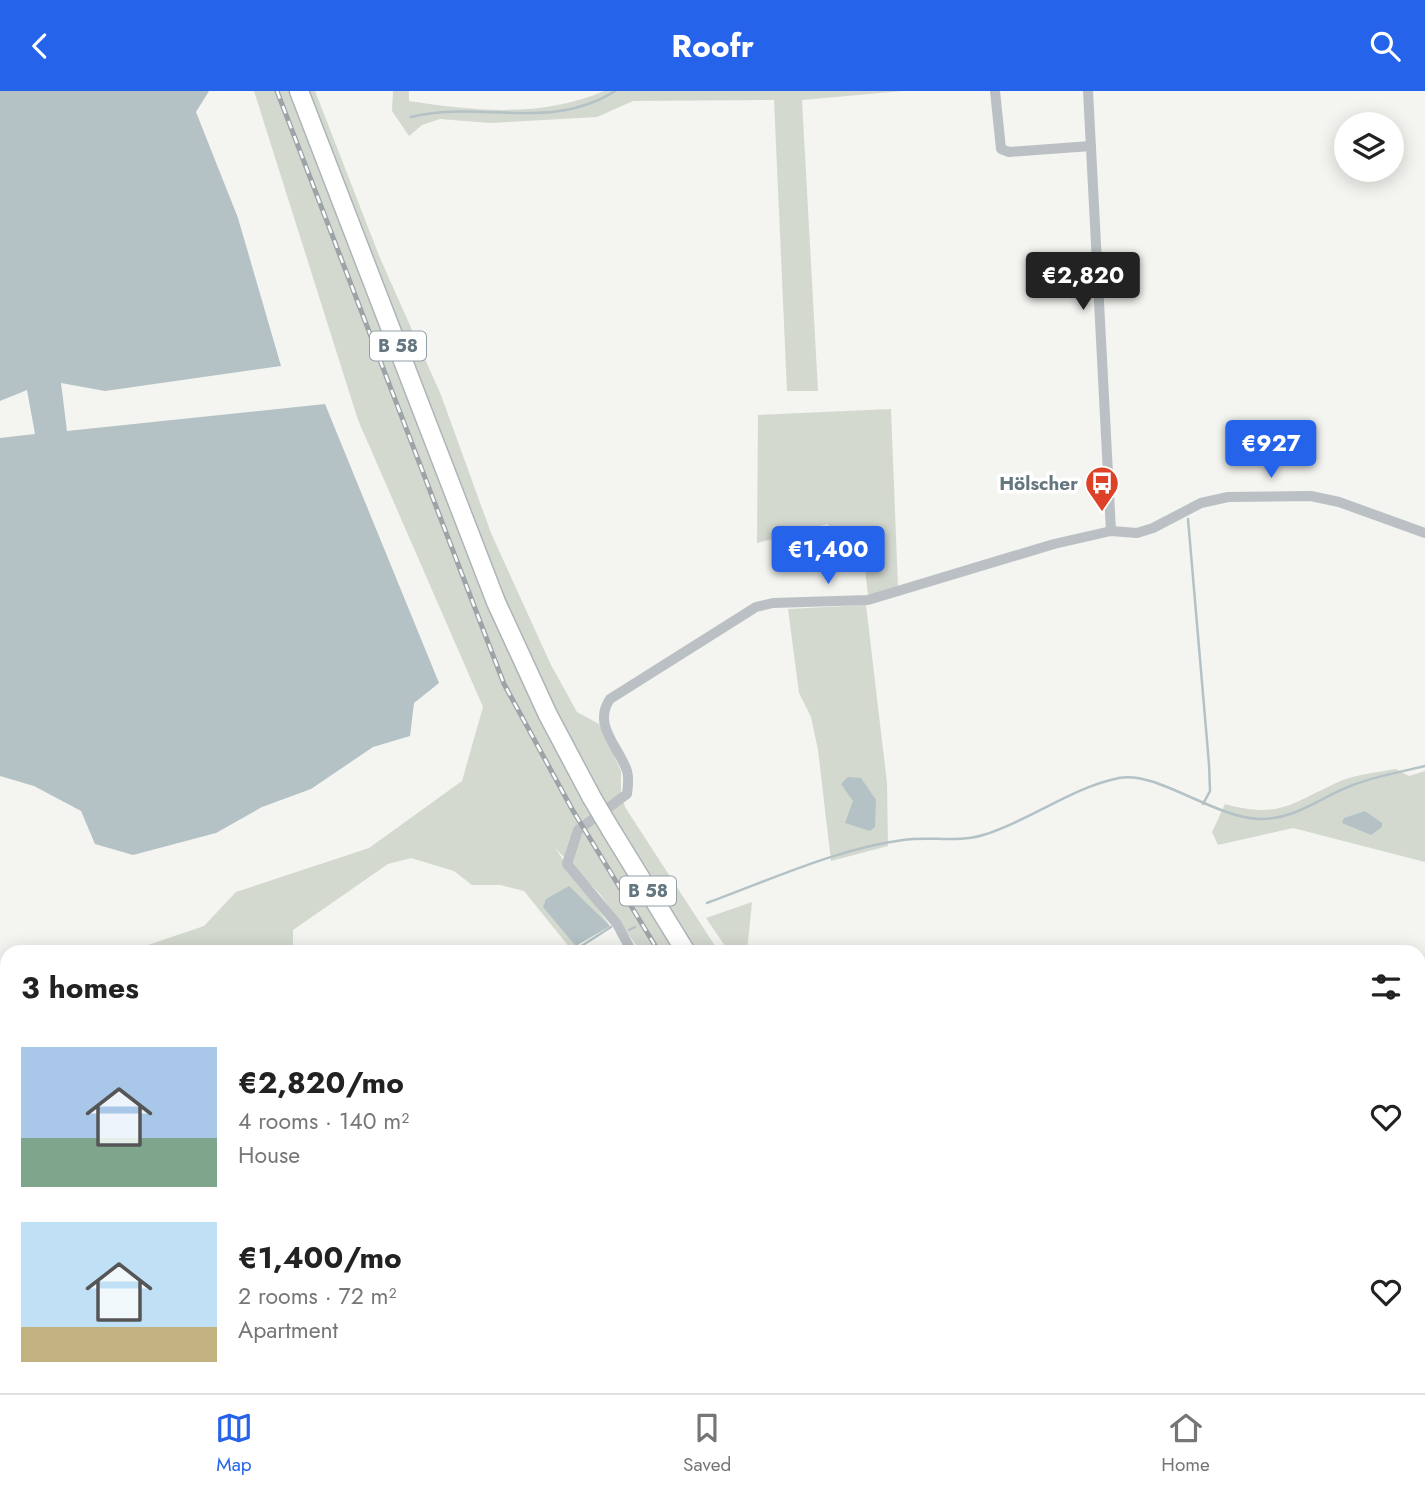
<!DOCTYPE html>
<meta charset="utf-8">
<style>
:root{--surface:#fff;--page:#f6f6f6;--text:#222;--muted:#767676;--line:#e0e0e0;--accent:#2563eb}
body{margin:0;font-family:Jost,sans-serif;background:var(--page);color:var(--text);height:100vh;display:flex;flex-direction:column;font-size:26px;white-space:nowrap}
*{box-sizing:border-box;margin:0}
p{font-size:23px;color:var(--muted)}
.icon{flex:none;width:38px;height:38px;fill:none;stroke:currentColor;stroke-width:2;stroke-linecap:round;stroke-linejoin:round}
.map{position:relative;flex:1;overflow:hidden}
.panel{position:absolute;left:0px;top:854px;width:1426px;height:448px;display:flex;flex-direction:column;background:var(--surface);border-radius:21px 21px 0 0;box-shadow:0 4px 18px #0003}
.panel>*{flex:none}
.fabs{position:absolute;left:1334px;top:21px;display:grid;gap:14px}
.fabs a{display:grid;place-items:center;width:70px;height:70px;border-radius:50%;background:var(--surface);box-shadow:0 4px 18px #0003;font-size:35px}
.price{position:absolute;translate:-50% -60px;padding:0 16px;border-radius:7px;background:var(--accent);color:#fff;font-size:23px;line-height:46px;filter:drop-shadow(0 2px 4px #0008)}
.price::after{content:'';position:absolute;left:50%;top:42px;width:21px;height:16px;margin-left:-10px;background:inherit;clip-path:polygon(0 0,100% 0,50% 100%)}
.price.current{background:#222;color:#fff}
ul{padding:0;list-style:none}
li{display:flex;align-items:center;gap:21px;height:175px;padding:0 21px}
li span{display:grid;place-items:center;flex:none;width:196px;height:140px;border-radius:0px;color:#555}
li>.icon{margin-inline-start:auto}
span .icon{width:84px;height:84px;fill:#fffc;stroke-width:1}
li b{font-size:30px}
h2{display:flex;justify-content:space-between;align-items:center;height:84px;padding:0 21px;font-size:30px}
header{display:flex;justify-content:space-between;align-items:center;height:91px;padding:0 21px;background:var(--accent);color:#fff;font-size:32px;font-weight:700}
.tabs{display:flex;justify-content:space-around;align-items:center;height:98px;border-top:2px solid var(--line);background:var(--surface);font-size:19px;color:var(--muted)}
.tabs a{display:grid;justify-items:center;gap:4px}
.tabs .current{color:var(--accent)}
.map>svg:first-child{display:block}
.green{fill:#d4d9d0}
.water{fill:#b4c2c5}
.lines{fill:none;stroke-linecap:round;stroke-linejoin:round}
.stream{stroke:#b4c2c5;stroke-width:2.5}
.primary-casing{stroke:#aeb4b7;stroke-width:21}
.minor{stroke:#bac0c3;stroke-width:10}
.primary{stroke:#fff;stroke-width:18}
.rail-casing{stroke:#9ca4a8;stroke-width:5}
.rail{stroke:#fff;stroke-width:2.5;stroke-dasharray:8;stroke-linecap:butt}
.primary-bridge-casing{stroke:#aeb4b7;stroke-width:21;stroke-linecap:butt}
.primary-bridge{stroke:#fff;stroke-width:18}
.labels{text-anchor:middle;dominant-baseline:central;stroke-width:7;stroke-linejoin:round;paint-order:stroke}
.shield{fill:#fff;stroke:#92a0a7;stroke-width:2}
.shield-label{font-size:18px;font-weight:bold;fill:#647781}
.poi-label{font-size:19px;font-weight:bold;fill:#647781;stroke:#fff;text-anchor:end}
</style>
<header><svg class="icon" aria-label="back" viewBox="0 0 24 24"><path d="M15 5l-7 7 7 7"/></svg>Roofr<svg class="icon" aria-label="search" viewBox="0 0 24 24"><circle cx="10" cy="10" r="6"/><path d="M15 15l6 6"/></svg></header>
<div class="map">
<svg width="1425" height="1302" viewBox="0 0 1425 1302">
<rect width="100%" height="100%" fill="#f4f4f0"/>
<g class="green">
<polygon points="254,0 315,0 380,167 441,304 491,442 551,574 577,621 599,633 621,680 621,702 625,716 719,861 641,861 600,803 555,757 610,835 570,857 524,800 500,794 472,794 454,780 411,767 388,773 293,839 293,861 71,861 142,856 204,835 236,801 369,757 462,690 483,616 358,329"/>
<path d="M 393,0 L 409,0 L 409,10 C 475,20 541,27 604,0 L 903,0 L 802,9 L 818,300 L 787,300 L 774,9 L 633,10 L 597,26 L 490,32 L 440,28 L 422,34 L 409,45 L 392,20 Z"/>
<polygon points="891,318 898,497 868,504 863,461 827,433 757,452 758,324"/>
<polygon points="866,514 887,692 888,755 831,770 818,659 811,626 799,602 788,518"/>
<path d="M 1396,678 L 1409,685 L 1425,680 L 1425,771 L 1293,737 L 1218,754 L 1212,741 L 1225,713 C 1282,729 1294,710 1343,689 C 1359,683 1379,681 1396,678 Z"/>
<polygon points="752,811 747,861 729,861 706,827"/>
<polygon points="0,1027 7,1027 7,1265 0,1262"/>
<polygon points="1419,1093 1425,1095 1425,1286 1419,1302 1135,1302 1122,1295 1419,1295"/>
<polygon points="662,1295 814,1295 812,1302 661,1302"/>
</g>
<g class="water">
<polygon points="0,0 209,0 196,21 238,127 281,275 105,300 61,292 67,340 325,313 439,592 414,612 410,645 373,656 311,698 262,716 216,742 133,764 95,753 81,720 34,695 0,685 0,347 35,343 27,299 0,310"/>
<polygon points="848,686 861,687 876,709 875,736 870,740 845,732 853,710 841,693"/>
<polygon points="1365,720 1382,732 1382,736 1371,744 1342,732 1344,727"/>
<polygon points="569,795 610,835 576,855 543,816 546,808"/>
</g>
<g class="lines">
<g class="stream">
<path d="M 411,26 C 478,9 552,41 615,0"/>
<polyline points="1188,428 1209,673 1210,700 1203,713"/>
<path d="M 707,812 C 770,789 836,758 903,749 C 929,745 958,752 983,744 C 1030,730 1070,697 1119,687 C 1156,679 1214,727 1260,728 C 1295,729 1322,705 1353,694 C 1376,685 1401,681 1425,675"/>
<polyline points="629,839 635,836"/>
<polyline points="572,861 611,836"/>
</g>
<g class="primary-casing">
<g id="primary">
<polyline points="299,0 496,511 548,624 592,707"/>
<polyline points="611,739 686,861"/>
<polyline points="1201,1295 1215,1302"/>
</g>
</g>
<g class="minor">
<polyline points="995,0 1001,58 1009,61 1091,55"/>
<polyline points="1088,0 1111,440"/>
<path d="M 632,861 L 617,833 L 567,773 L 578,739 L 627,703 C 628,696 629,687 627,680 C 619,656 592,634 610,608 L 756,516 L 773,512 L 868,509 L 1054,453 L 1111,440 L 1137,442 L 1153,437 L 1201,412 L 1228,406 L 1311,405 L 1339,411 L 1425,442"/>
<polyline points="653,1302 654,1295"/>
</g>
<use href="#primary" class="primary"/>
<g class="rail-casing">
<g id="rail">
<polyline points="277,0 504,593 572,718 659,861"/>
<polyline points="1145,1295 1157,1302"/>
</g>
</g>
<use href="#rail" class="rail"/>
<g class="primary-bridge-casing">
<polyline id="primary-bridge" points="592,707 611,739"/>
</g>
<use href="#primary-bridge" class="primary-bridge"/>
</g>
<defs>
<g id="bus-pin" transform="scale(1.75)"><path d="M0 17L-7.5 6A9.5 9.5 0 1 1 7.5 6Z" fill="#dd4228" stroke="#fff"/><path d="M-5-6H5V4H4V6H2V4H-2V6H-4V4H-5ZM-3.5-4V0h7V-4ZM-3.5 1.2v1.5H-2V1.2ZM2 1.2v1.5H3.5V1.2Z" fill="#fff"/></g>
</defs>
<g fill-rule="evenodd">
<use href="#bus-pin" x="1102" y="392"/>
</g>
<g class="labels">
<g class="shield">
<rect x="370" y="240.5" width="56" height="29" rx="5"/>
<rect x="620" y="785.5" width="56" height="29" rx="5"/>
</g>
<g class="shield-label">
<text x="398" y="255">B 58</text>
<text x="648" y="800">B 58</text>
</g>
<g class="poi-label">
<text x="1078" y="392">Hölscher</text>
</g>
</g>
</svg>
<div class="fabs">
<a><svg class="icon" aria-label="layers" viewBox="0 0 24 24"><path d="M12 4l9 5-9 5-9-5zM3 14l9 5 9-5"/></svg></a>
</div>
<b class="price current" style="left:1083px;top:221px">€2,820</b>
<b class="price" style="left:1271px;top:389px">€927</b>
<b class="price" style="left:828px;top:495px">€1,400</b>
<section class="panel">
<h2>3 homes<svg class="icon" aria-label="filters" viewBox="0 0 24 24"><path d="M4 7h16M4 17h16"/><circle cx="9" cy="7" r="2"/><circle cx="15" cy="17" r="2"/></svg></h2>
<ul>
<li><span style="background:linear-gradient(#a9c7e8 65%,#7fa58c 0)"><svg class="icon" aria-label="home" viewBox="0 0 24 24"><path d="M3 11l9-7 9 7M6 9v11h12V9"/></svg></span><div><b>€2,820/mo</b><p>4 rooms · 140 m²</p><p>House</p></div><svg class="icon" aria-label="heart" viewBox="0 0 24 24"><path d="M12 20l-8-8c-3-5 5-10 8-4 3-6 11-1 8 4z"/></svg></li>
<li><span style="background:linear-gradient(#bfe0f5 75%,#c2b280 0)"><svg class="icon" aria-label="home" viewBox="0 0 24 24"><path d="M3 11l9-7 9 7M6 9v11h12V9"/></svg></span><div><b>€1,400/mo</b><p>2 rooms · 72 m²</p><p>Apartment</p></div><svg class="icon" aria-label="heart" viewBox="0 0 24 24"><path d="M12 20l-8-8c-3-5 5-10 8-4 3-6 11-1 8 4z"/></svg></li>
</ul>
</section>
</div>
<nav class="tabs">
<a class="current"><svg class="icon" aria-label="map" viewBox="0 0 24 24"><path d="M3 6l6-2 6 2 6-2v14l-6 2-6-2-6 2zM9 4v14M15 6v14"/></svg>Map</a>
<a><svg class="icon" aria-label="saved" viewBox="0 0 24 24"><path d="M7 4h10v16l-5-4-5 4z"/></svg>Saved</a>
<a><svg class="icon" aria-label="home" viewBox="0 0 24 24"><path d="M3 11l9-7 9 7M6 9v11h12V9"/></svg>Home</a>
</nav>
